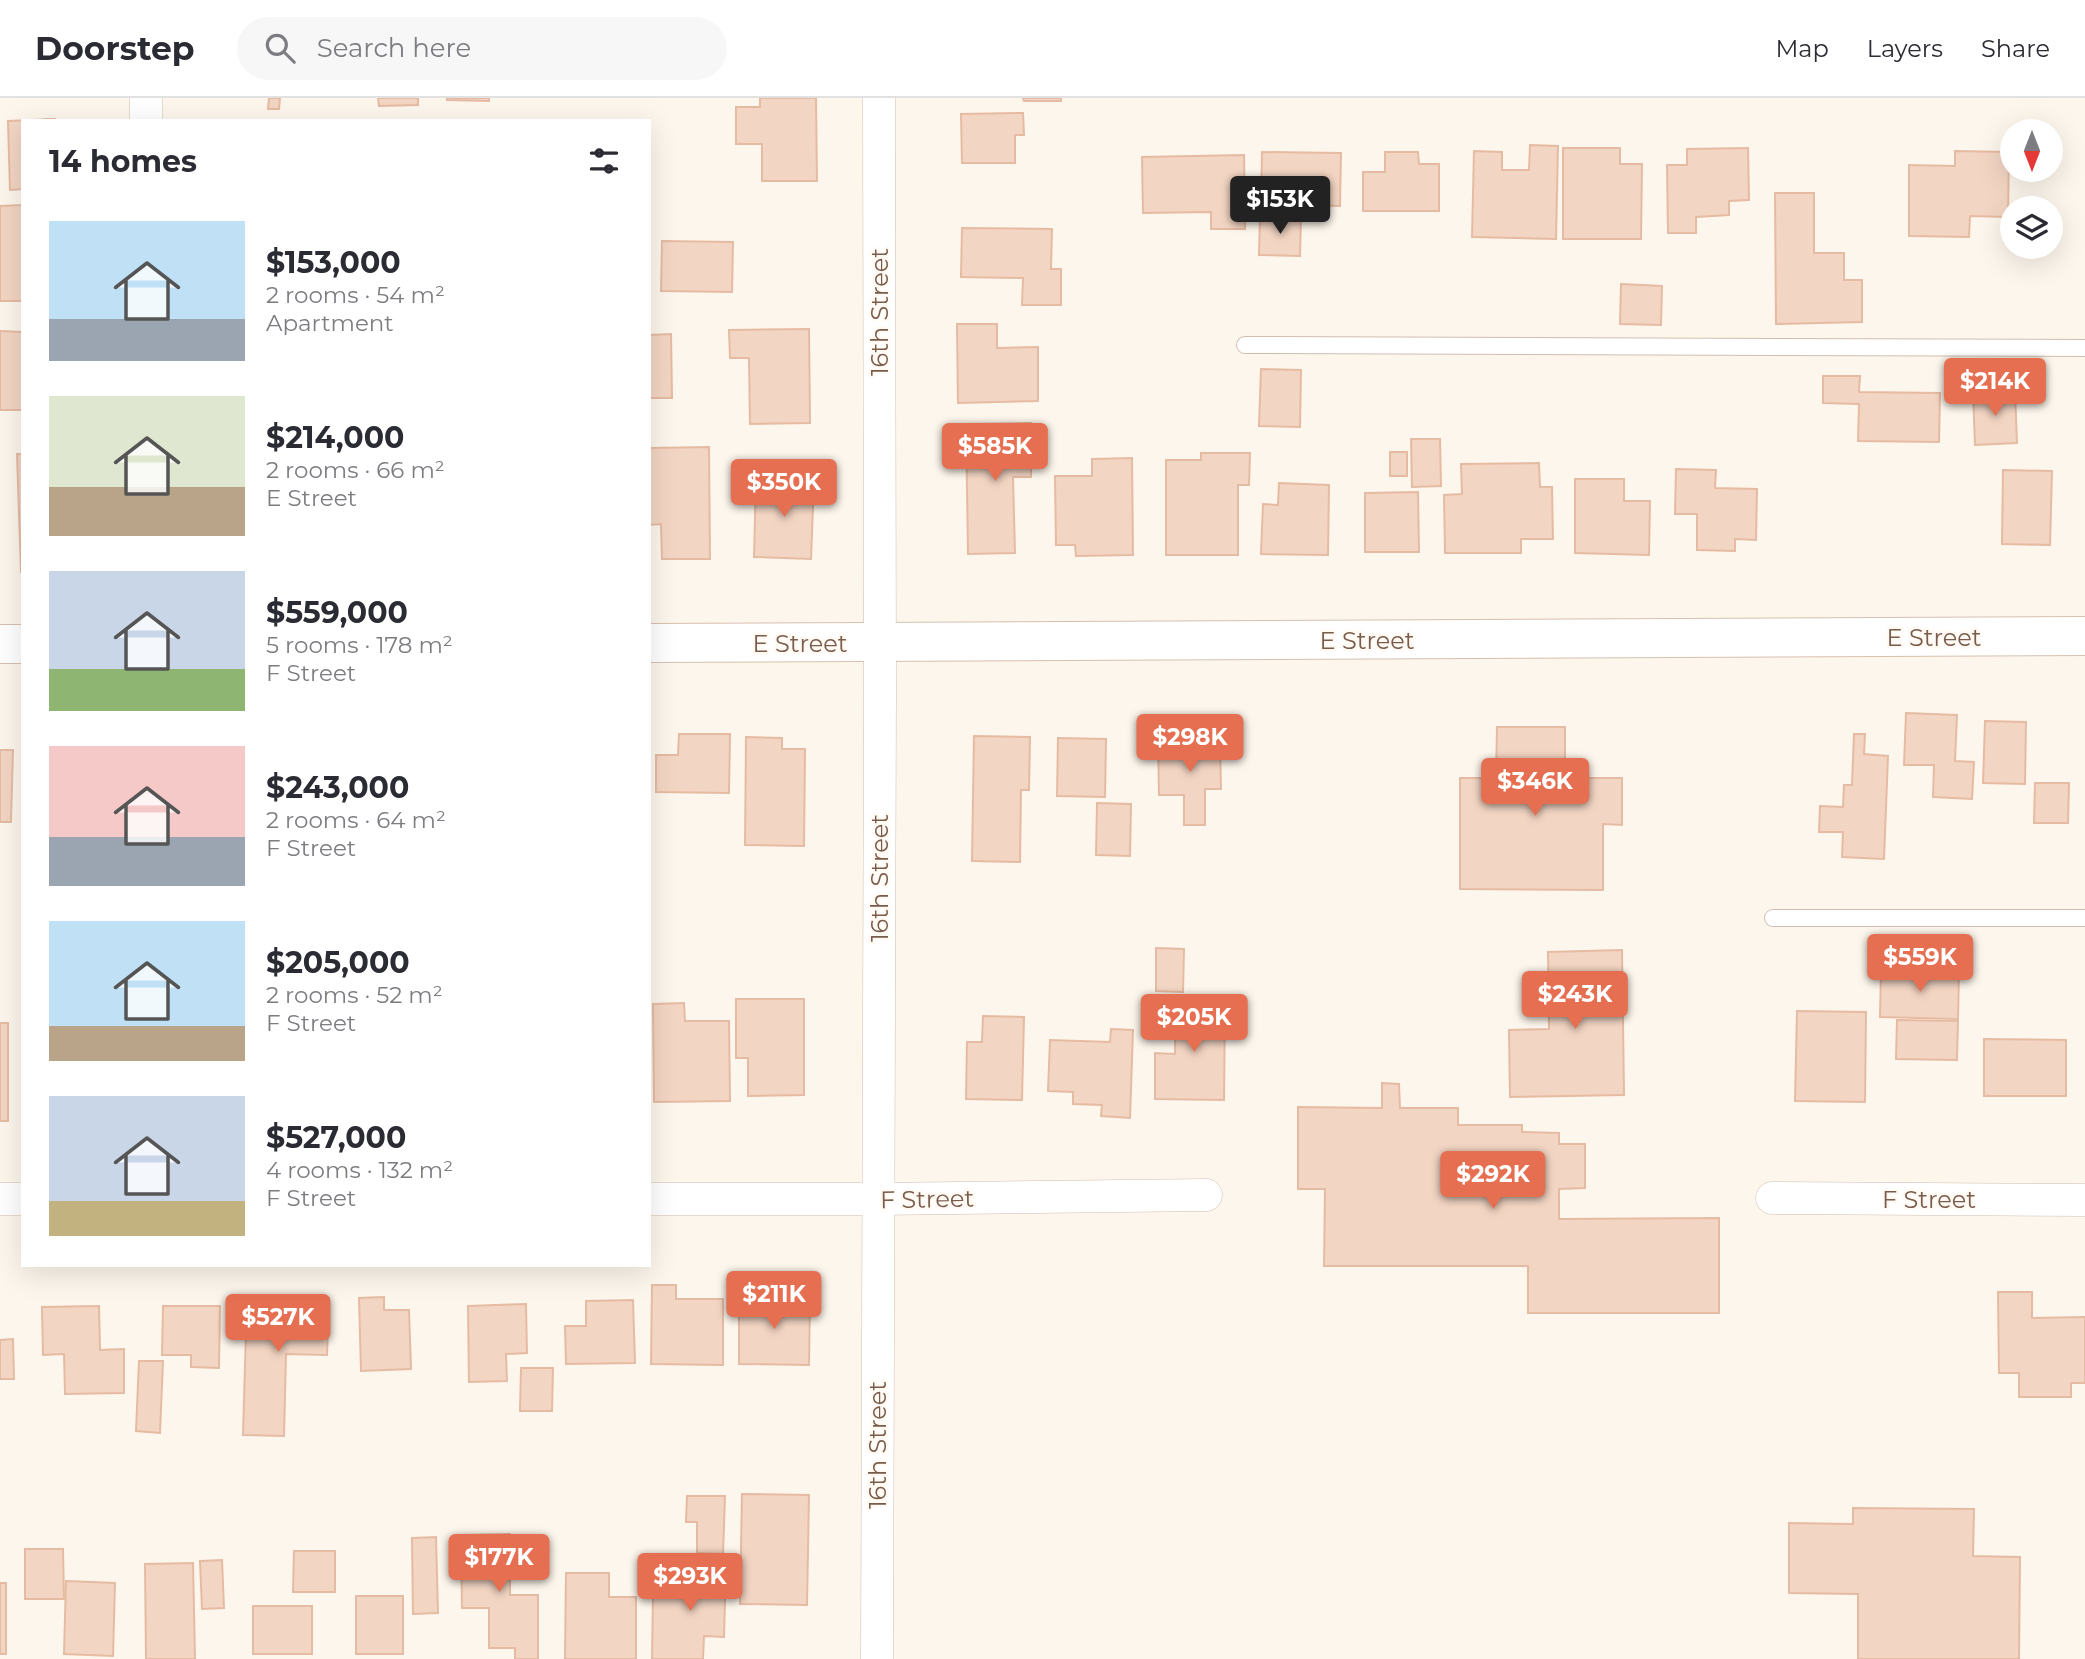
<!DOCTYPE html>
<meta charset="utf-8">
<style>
:root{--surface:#fff;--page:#f7f7f7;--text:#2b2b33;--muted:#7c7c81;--line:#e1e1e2;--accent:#e76f51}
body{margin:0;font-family:Montserrat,sans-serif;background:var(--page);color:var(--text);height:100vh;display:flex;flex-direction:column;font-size:26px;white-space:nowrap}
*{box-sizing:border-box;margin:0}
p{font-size:23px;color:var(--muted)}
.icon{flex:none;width:38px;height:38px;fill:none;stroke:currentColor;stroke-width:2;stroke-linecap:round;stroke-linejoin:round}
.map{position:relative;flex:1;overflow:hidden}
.panel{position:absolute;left:21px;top:21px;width:630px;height:1148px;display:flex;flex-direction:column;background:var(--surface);border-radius:0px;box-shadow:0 7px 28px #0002}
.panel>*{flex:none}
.needle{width:46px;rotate:180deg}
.buttons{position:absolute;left:2000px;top:21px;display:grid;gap:14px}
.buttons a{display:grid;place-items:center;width:63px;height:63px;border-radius:50%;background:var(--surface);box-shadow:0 7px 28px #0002;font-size:35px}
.price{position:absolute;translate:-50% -60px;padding:0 16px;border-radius:7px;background:var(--accent);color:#fff;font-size:23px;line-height:46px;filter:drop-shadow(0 2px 4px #0008)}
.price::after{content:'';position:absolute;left:50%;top:42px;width:21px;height:16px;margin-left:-10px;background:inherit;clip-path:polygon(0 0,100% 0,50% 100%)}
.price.selected{background:#222;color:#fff}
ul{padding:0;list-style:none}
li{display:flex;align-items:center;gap:21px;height:175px;padding:0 28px}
li span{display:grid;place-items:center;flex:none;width:196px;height:140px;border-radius:0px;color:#555}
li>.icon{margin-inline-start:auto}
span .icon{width:84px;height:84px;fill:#fffc;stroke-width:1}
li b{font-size:30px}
h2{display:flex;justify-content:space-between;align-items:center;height:84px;padding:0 28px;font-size:30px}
header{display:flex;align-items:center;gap:42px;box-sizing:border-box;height:98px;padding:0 35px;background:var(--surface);border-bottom:2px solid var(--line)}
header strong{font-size:33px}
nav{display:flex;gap:38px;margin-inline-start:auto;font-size:24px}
.search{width:490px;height:63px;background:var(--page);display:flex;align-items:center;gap:18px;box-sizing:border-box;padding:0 24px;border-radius:38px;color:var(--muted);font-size:26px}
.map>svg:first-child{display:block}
.building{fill:#f3d5c3;stroke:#e6bba3;stroke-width:2}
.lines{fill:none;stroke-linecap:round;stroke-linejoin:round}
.lane-casing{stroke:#d1beb0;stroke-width:18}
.street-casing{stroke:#d1beb0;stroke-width:33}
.secondary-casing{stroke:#d6c0b0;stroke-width:40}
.lane{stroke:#fff;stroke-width:16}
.street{stroke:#fff;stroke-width:32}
.secondary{stroke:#fff;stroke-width:38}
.labels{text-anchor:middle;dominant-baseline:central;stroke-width:5;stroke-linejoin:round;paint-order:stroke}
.street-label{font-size:24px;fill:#7a5c4d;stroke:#fffaf3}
</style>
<header>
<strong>Doorstep</strong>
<div class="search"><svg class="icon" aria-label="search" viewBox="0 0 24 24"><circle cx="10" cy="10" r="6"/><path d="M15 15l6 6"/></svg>Search here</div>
<nav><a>Map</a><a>Layers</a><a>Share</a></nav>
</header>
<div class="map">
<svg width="2085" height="1561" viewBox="0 0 2085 1561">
<rect width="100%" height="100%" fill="#fdf6ec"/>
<g class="building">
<polygon points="269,0 280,0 279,11 268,11"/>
<polygon points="378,0 418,0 418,7 379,8"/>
<polygon points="447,0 489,0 489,3 447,2"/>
<polygon points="760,0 816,0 817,83 762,83 762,46 736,46 736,9 760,9"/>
<polygon points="1023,0 1061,0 1061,3 1024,3"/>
<polygon points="1023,15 1024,37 1015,37 1015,65 962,65 961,16"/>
<polygon points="56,21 23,23 23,91 10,92 8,23"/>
<polygon points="1530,47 1558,48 1556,141 1472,139 1474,53 1502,54 1502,72 1529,72"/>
<polygon points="1563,50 1620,50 1620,66 1642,66 1641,141 1563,141"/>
<polygon points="1748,50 1749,102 1729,103 1729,117 1696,119 1696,135 1668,135 1667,67 1687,67 1687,51"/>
<polygon points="1955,53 2009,54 2008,119 1970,118 1969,139 1909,138 1909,67 1955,68"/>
<polygon points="1262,54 1341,55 1340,108 1261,106"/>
<polygon points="1385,54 1418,54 1419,66 1439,66 1439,113 1363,113 1363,74 1385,74"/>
<polygon points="1244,57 1245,131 1211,131 1211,114 1143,115 1142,59"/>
<polygon points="1775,95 1814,95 1814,155 1844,155 1844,182 1862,182 1862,224 1776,226"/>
<polygon points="23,107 23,203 0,203 0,108"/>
<polygon points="1260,117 1301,118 1300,158 1259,157"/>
<polygon points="962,130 1052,131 1051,171 1061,171 1061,207 1022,207 1023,180 961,179"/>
<polygon points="662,143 733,144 732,194 661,193"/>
<polygon points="1621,186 1662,188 1661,227 1620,226"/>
<polygon points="957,226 997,226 997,250 1038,249 1038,303 958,305"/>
<polygon points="809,231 810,325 750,326 749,260 730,260 729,232"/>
<polygon points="0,233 23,234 23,312 0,312"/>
<polygon points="671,236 672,300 649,300 649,237"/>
<polygon points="1261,271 1301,272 1300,329 1259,328"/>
<polygon points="1823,278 1860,278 1859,294 1940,295 1939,344 1858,343 1859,306 1823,305"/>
<polygon points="2015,293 2017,345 1975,347 1973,294"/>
<polygon points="1031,325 1031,379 1013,379 1015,455 968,456 966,326"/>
<polygon points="1411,341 1440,341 1441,388 1412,389"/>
<polygon points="709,349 710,461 662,461 661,426 649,427 649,350"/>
<rect x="1390" y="354" width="17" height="24"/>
<polygon points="1201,355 1250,355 1249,387 1238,387 1238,457 1166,457 1166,362 1201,362"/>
<polygon points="17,356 23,356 23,474 21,474"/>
<polygon points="1132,360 1133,457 1076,458 1075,447 1056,447 1055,378 1092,378 1092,361"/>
<polygon points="1539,365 1540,389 1552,389 1553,441 1521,441 1521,455 1445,455 1444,397 1462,396 1461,366"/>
<polygon points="1676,371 1716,372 1715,390 1757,391 1756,442 1735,441 1735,453 1697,452 1697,416 1675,416"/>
<polygon points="2003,372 2052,373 2050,447 2002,446"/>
<polygon points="756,381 814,383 811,461 754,459"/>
<polygon points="1575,381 1624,381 1624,403 1650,403 1649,457 1575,455"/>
<polygon points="1279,385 1329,387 1328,457 1261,456 1263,406 1278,407"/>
<polygon points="1418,394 1419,454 1365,454 1365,395"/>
<polygon points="1906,615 1957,617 1955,663 1974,664 1972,701 1933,699 1934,667 1904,667"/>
<polygon points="1985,623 2026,624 2025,686 1983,685"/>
<polygon points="1497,629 1565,629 1565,680 1622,680 1622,727 1603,726 1603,792 1460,791 1460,680 1496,680"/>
<polygon points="679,636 730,636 729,695 656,694 656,657 678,657"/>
<polygon points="1854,636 1865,636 1864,656 1888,658 1884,761 1842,759 1843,734 1819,734 1820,708 1843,709 1844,687 1852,687"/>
<polygon points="974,638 1030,639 1029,692 1021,692 1020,764 972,763"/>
<polygon points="746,639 782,640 782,651 805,651 804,748 745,747"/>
<polygon points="1058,640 1106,641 1105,699 1057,698"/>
<polygon points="1158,642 1220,642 1221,691 1205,691 1205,727 1184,727 1184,697 1159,697"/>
<polygon points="0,652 13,652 11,724 0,724"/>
<polygon points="2035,685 2069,685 2068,725 2034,725"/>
<polygon points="1097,705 1131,706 1130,758 1096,757"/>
<polygon points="1156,850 1184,851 1183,894 1156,893"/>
<polygon points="1622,852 1624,997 1510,999 1509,932 1549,931 1548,854"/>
<polygon points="1881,872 1959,873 1958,921 1880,919"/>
<polygon points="736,901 804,901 804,997 748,998 748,960 736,960"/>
<polygon points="1175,902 1225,903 1224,1002 1155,1001 1155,955 1175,956"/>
<polygon points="684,905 685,923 729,923 730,1003 654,1004 653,906"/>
<polygon points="1797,913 1866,914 1865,1004 1795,1003"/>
<polygon points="983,918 1024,919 1022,1002 966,1001 967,944 982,944"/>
<polygon points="1897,922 1958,923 1957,962 1896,961"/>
<rect x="0" y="925" width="8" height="98"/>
<polygon points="1111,931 1133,932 1130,1020 1101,1018 1102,1007 1073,1006 1073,994 1048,993 1050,942 1110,944"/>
<polygon points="1984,941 2066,942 2066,998 1984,998"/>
<polygon points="1382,985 1399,986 1400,1010 1458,1010 1458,1027 1522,1027 1522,1034 1559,1035 1559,1046 1585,1046 1585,1090 1559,1091 1559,1121 1719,1120 1719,1215 1528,1215 1528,1168 1324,1168 1325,1091 1298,1091 1298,1009 1382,1010"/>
<polygon points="652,1187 676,1187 676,1201 723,1201 723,1267 651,1266"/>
<polygon points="1998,1194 2032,1194 2032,1220 2085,1219 2085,1285 2071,1285 2071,1299 2019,1299 2019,1275 1999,1275"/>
<polygon points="247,1198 329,1200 327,1257 286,1256 284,1338 243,1337"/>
<polygon points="384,1199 384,1212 409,1212 411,1271 361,1273 359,1200"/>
<polygon points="739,1200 810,1201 809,1267 739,1266"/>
<polygon points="633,1202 635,1265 566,1266 565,1228 586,1228 586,1203"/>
<polygon points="526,1206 527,1255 506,1256 507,1283 469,1284 468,1208"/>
<polygon points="99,1208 100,1252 124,1251 124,1295 65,1296 64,1256 43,1257 42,1209"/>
<polygon points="163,1208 220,1208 219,1270 191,1269 191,1257 162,1257"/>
<polygon points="13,1241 14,1281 0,1281 0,1242"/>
<polygon points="139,1263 163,1263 160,1335 136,1333"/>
<polygon points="521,1270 553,1270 552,1313 520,1313"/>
<polygon points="742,1396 809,1397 807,1507 740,1506"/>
<polygon points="687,1398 725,1398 723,1456 697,1455 697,1424 686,1424"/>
<polygon points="1853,1410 1974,1411 1973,1458 2020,1459 2019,1561 1858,1561 1858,1496 1789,1495 1789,1425 1853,1426"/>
<polygon points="510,1436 510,1497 538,1497 538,1561 515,1561 515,1550 489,1550 489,1510 462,1510 461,1437"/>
<polygon points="436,1439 438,1515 413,1516 412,1440"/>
<polygon points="25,1451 63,1451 64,1501 25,1501"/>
<polygon points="294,1453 335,1453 335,1494 293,1494"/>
<polygon points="222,1462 224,1510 202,1511 200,1463"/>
<polygon points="193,1465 195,1561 146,1561 145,1466"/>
<polygon points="678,1465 726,1467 724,1539 704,1538 703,1561 652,1561 653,1497 677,1498"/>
<polygon points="566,1475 609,1475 609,1499 636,1499 636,1561 565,1561"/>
<polygon points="66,1483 115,1485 113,1558 64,1556"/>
<rect x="0" y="1485" width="6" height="71"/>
<rect x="356" y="1498" width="47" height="58"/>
<rect x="253" y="1508" width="59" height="48"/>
</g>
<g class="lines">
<g class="lane-casing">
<g id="lane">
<polyline points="1245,247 2085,250"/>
<polyline points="1773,820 2085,820"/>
</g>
</g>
<g class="street-casing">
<g id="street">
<polyline points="146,23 146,0"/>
<polyline points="1772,1100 2085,1102"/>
<polyline points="0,1101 23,1101"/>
<polyline points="649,1101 877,1101 1206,1097"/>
<polyline points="877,1561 880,595 879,0"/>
</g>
</g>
<g class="secondary-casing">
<g id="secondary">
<polyline points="649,545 2085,538"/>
<polyline points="0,546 23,546"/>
</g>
</g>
<use href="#lane" class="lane"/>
<use href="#street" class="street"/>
<use href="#secondary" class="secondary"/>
</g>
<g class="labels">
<g class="street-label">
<text transform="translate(879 214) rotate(-90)">16th Street</text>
<text x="1934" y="539">E Street</text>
<text x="1367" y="542">E Street</text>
<text x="800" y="545">E Street</text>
<text transform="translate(879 780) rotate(-90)">16th Street</text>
<text transform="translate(927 1101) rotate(-1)">F Street</text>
<text x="1929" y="1101">F Street</text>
<text transform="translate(877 1347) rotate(-90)">16th Street</text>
</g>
</g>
</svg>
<div class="buttons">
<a><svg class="needle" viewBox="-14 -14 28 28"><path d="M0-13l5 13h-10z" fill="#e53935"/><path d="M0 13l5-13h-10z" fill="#7c7c81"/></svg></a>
<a><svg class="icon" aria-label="layers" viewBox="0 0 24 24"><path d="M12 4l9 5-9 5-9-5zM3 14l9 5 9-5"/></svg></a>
</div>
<b class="price selected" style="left:1280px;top:138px">$153K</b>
<b class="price" style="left:1995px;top:320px">$214K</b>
<b class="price" style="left:995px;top:385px">$585K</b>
<b class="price" style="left:784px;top:421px">$350K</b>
<b class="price" style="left:1190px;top:676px">$298K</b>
<b class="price" style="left:1535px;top:720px">$346K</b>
<b class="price" style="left:1920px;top:896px">$559K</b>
<b class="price" style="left:1575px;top:933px">$243K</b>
<b class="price" style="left:1194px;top:956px">$205K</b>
<b class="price" style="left:1493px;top:1113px">$292K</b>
<b class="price" style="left:774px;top:1233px">$211K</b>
<b class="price" style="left:278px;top:1256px">$527K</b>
<b class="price" style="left:499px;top:1496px">$177K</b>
<b class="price" style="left:690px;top:1515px">$293K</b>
<section class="panel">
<h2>14 homes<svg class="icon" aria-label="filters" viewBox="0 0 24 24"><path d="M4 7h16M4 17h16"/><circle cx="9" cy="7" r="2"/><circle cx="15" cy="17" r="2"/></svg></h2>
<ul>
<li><span style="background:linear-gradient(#bfe0f5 70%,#9aa5b1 0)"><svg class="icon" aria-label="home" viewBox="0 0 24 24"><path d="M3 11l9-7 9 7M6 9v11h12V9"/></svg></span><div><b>$153,000</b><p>2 rooms · 54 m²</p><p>Apartment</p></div></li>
<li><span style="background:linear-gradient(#dfe7d0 65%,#b9a48a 0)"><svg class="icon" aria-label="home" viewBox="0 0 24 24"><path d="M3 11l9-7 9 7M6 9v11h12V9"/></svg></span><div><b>$214,000</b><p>2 rooms · 66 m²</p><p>E Street</p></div></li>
<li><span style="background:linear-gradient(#c9d6e8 70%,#8fb573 0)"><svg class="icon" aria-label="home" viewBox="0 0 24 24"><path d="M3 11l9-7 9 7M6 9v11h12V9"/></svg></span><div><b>$559,000</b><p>5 rooms · 178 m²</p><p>F Street</p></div></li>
<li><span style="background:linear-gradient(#f6c9c9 65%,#9aa5b1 0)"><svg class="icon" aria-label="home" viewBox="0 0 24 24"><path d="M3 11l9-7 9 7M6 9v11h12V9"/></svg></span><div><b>$243,000</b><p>2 rooms · 64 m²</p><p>F Street</p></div></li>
<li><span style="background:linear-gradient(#bfe0f5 75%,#b9a48a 0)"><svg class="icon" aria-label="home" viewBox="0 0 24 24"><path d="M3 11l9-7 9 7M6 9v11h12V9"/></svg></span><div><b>$205,000</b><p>2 rooms · 52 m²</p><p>F Street</p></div></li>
<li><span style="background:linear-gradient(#c9d6e8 75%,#c2b280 0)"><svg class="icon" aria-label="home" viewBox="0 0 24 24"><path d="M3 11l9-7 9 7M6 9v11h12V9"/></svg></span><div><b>$527,000</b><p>4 rooms · 132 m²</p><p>F Street</p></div></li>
</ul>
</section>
</div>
